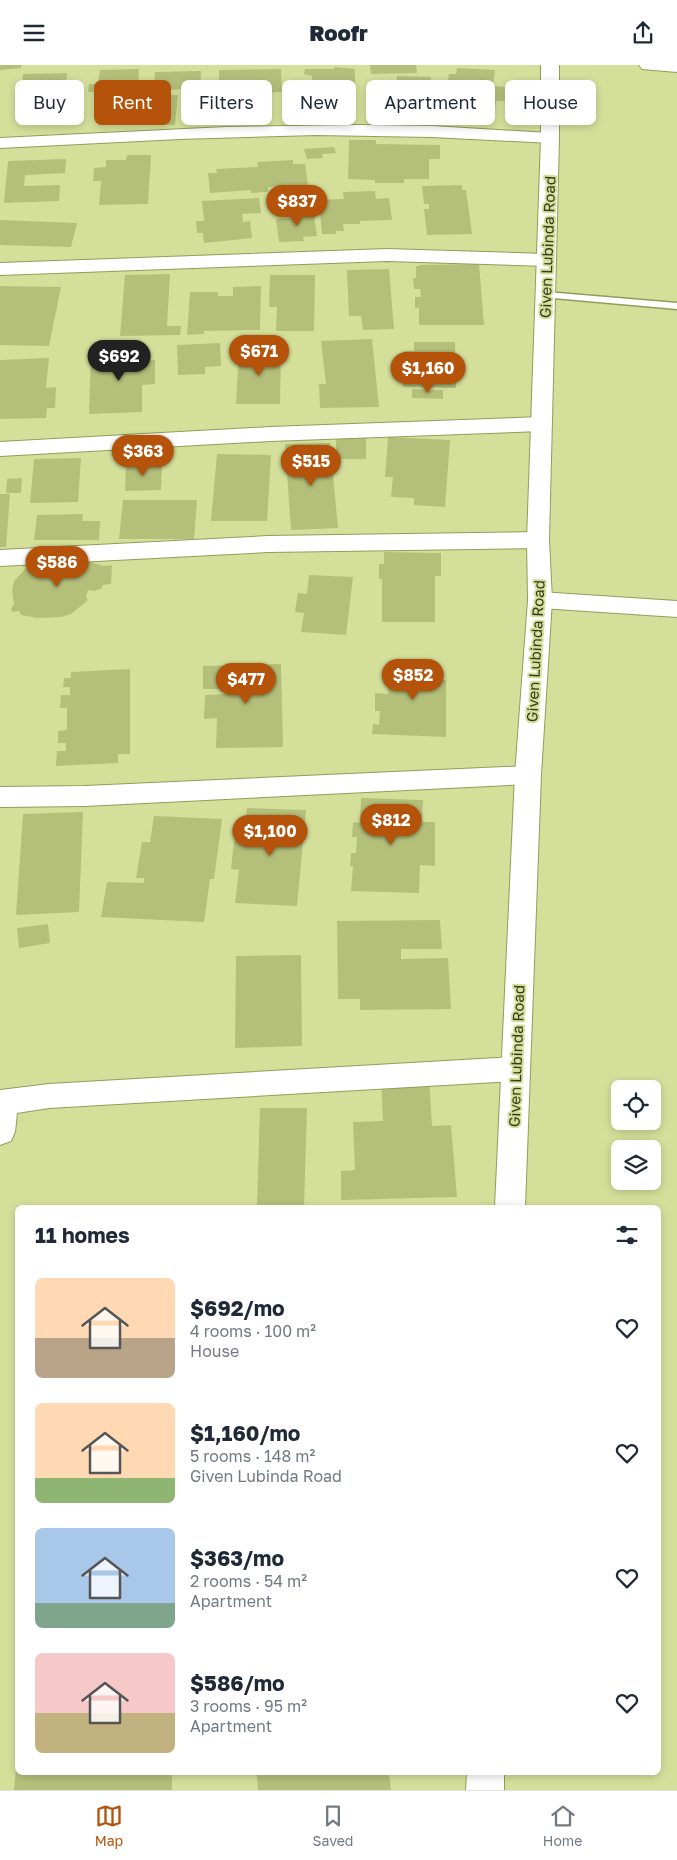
<!DOCTYPE html>
<meta charset="utf-8">
<style>
:root{--surface:#fff;--page:#f2f2f3;--text:#1f2937;--muted:#747a83;--line:#e0e1e3;--accent:#b45309}
body{margin:0;font-family:"Golos Text",sans-serif;background:var(--page);color:var(--text);height:100vh;display:flex;flex-direction:column;font-size:19px;white-space:nowrap}
*{box-sizing:border-box;margin:0}
p{font-size:16px;color:var(--muted)}
.icon{flex:none;width:28px;height:28px;fill:none;stroke:currentColor;stroke-width:2;stroke-linecap:round;stroke-linejoin:round}
.map{position:relative;flex:1;overflow:hidden}
.details{position:absolute;left:15px;top:1140px;width:646px;height:570px;display:flex;flex-direction:column;background:var(--surface);border-radius:8px;box-shadow:0 2px 8px #0003}
.details>*{flex:none}
.hud{position:absolute;left:15px;top:15px;width:648px;height:45px;display:flex;gap:10px}
.controls{position:absolute;left:611px;top:1015px;display:grid;gap:10px}
.controls a{display:grid;place-items:center;width:50px;height:50px;border-radius:8px;background:var(--surface);box-shadow:0 2px 8px #0003;font-size:25px}
.price{position:absolute;translate:-50% -42px;padding:0 11px;border-radius:18px;background:var(--accent);color:#fff;font-size:16px;line-height:32px;filter:drop-shadow(0 1px 2px #0008)}
.price::after{content:'';position:absolute;left:50%;top:30px;width:15px;height:11px;margin-left:-8px;background:inherit;clip-path:polygon(0 0,100% 0,50% 100%)}
.price.current{background:#222;color:#fff}
ul{padding:0;list-style:none}
li{display:flex;align-items:center;gap:15px;height:125px;padding:0 20px}
li span{display:grid;place-items:center;flex:none;width:140px;height:100px;border-radius:8px;color:#555}
li>.icon{margin-inline-start:auto}
span .icon{width:60px;height:60px;fill:#fffc;stroke-width:1}
li b{font-size:21px}
h2{display:flex;justify-content:space-between;align-items:center;height:60px;padding:0 20px;font-size:21px}
.pill{padding:0 18px;border-radius:8px;background:var(--surface);box-shadow:0 2px 8px #0003;font-size:18px;line-height:45px}
.pill.current{background:var(--accent);color:#fff}
header{display:flex;justify-content:space-between;align-items:center;height:65px;padding:0 20px;background:var(--surface);font-size:22px;font-weight:800}
.tabs{display:flex;justify-content:space-around;align-items:center;height:70px;border-top:1px solid var(--line);background:var(--surface);font-size:14px;color:var(--muted)}
.tabs a{display:grid;justify-items:center;gap:2px}
.tabs .current{color:var(--accent)}
.map>svg:first-child{display:block}
.building{fill:#b4c07a}
.lines{fill:none;stroke-linecap:round;stroke-linejoin:round}
.service-casing{stroke:#929d59;stroke-width:3}
.minor-casing{stroke:#929d59;stroke-width:2}
.tertiary-casing{stroke:#929d59;stroke-width:2}
.service{fill:#fff;fill-rule:evenodd}
.minor{fill:#fff;fill-rule:evenodd}
.tertiary{fill:#fff;fill-rule:evenodd}
.labels{text-anchor:middle;dominant-baseline:central;stroke-width:4;stroke-linejoin:round;paint-order:stroke}
.street-label{font-size:15px;fill:#363b1e;stroke:#d4e09a}
</style>
<header><svg class="icon" aria-label="menu" viewBox="0 0 24 24"><path d="M4 6h16M4 12h16M4 18h16"/></svg>Roofr<svg class="icon" aria-label="share" viewBox="0 0 24 24"><path d="M12 15V3M7 8l5-5 5 5M5 13v7h14v-7"/></svg></header>
<div class="map">
<svg width="677" height="1725" viewBox="0 0 677 1725">
<rect width="100%" height="100%" fill="#d4e09a"/>
<g class="building">
<polygon points="0,0 21,0 21,3 0,5"/>
<polygon points="370,0 416,0 417,8 371,9"/>
<polygon points="334,2 355,4 355,44 308,44 308,40 299,40 300,31 309,31 309,26 295,26 296,15 312,15 312,11 304,9 305,4 334,4"/>
<polygon points="457,3 495,5 493,21 507,22 505,36 496,36 495,43 474,42 474,51 446,49 447,40 451,41 452,34 445,34 446,27 454,28 454,21 447,21 449,9 456,9"/>
<polygon points="139,4 138,20 143,19 143,27 138,27 138,32 132,32 132,34 94,35 95,27 88,27 89,19 98,19 100,5"/>
<polygon points="281,4 282,27 219,29 219,5"/>
<polygon points="201,6 200,24 154,25 155,7"/>
<polygon points="67,8 66,19 77,19 76,32 72,32 71,41 63,41 62,43 21,45 23,9"/>
<polygon points="397,11 431,12 429,48 374,47 376,29 395,30"/>
<polygon points="144,30 178,30 175,60 140,60"/>
<polygon points="268,36 268,57 215,58 215,37"/>
<polygon points="398,49 434,50 433,57 398,56"/>
<polygon points="349,75 376,75 376,79 440,80 440,94 429,94 429,114 404,114 404,118 375,118 375,115 348,114"/>
<polygon points="334,82 336,88 322,89 323,93 307,94 304,84"/>
<polygon points="127,90 151,90 148,139 99,140 101,116 93,116 94,103 106,102 106,95 126,95"/>
<polygon points="66,94 65,108 25,110 24,121 60,120 59,136 4,138 8,96"/>
<polygon points="293,95 293,99 305,99 308,120 268,122 268,127 251,128 251,125 210,128 208,108 217,108 216,104 258,102 257,97"/>
<polygon points="462,120 462,125 466,125 472,169 427,170 424,144 429,144 429,139 424,139 422,121"/>
<polygon points="375,126 376,134 389,133 392,155 360,156 360,159 343,159 344,166 336,166 336,169 322,169 319,135 344,134 343,127"/>
<polygon points="305,128 306,142 296,142 296,146 281,147 281,143 274,143 273,129"/>
<polygon points="259,133 261,148 242,149 243,157 250,156 252,173 204,178 203,168 197,168 196,156 204,156 202,136"/>
<polygon points="313,145 317,171 303,172 304,176 279,177 276,154 301,152 300,146"/>
<polygon points="0,155 77,158 71,182 0,180"/>
<polygon points="479,199 484,260 419,260 419,243 415,243 415,232 421,232 420,224 414,224 413,213 416,213 416,201 419,201 419,200"/>
<polygon points="389,204 394,264 363,265 361,251 349,251 347,205"/>
<polygon points="170,209 167,261 181,261 180,270 120,271 125,210"/>
<polygon points="270,210 315,210 314,266 276,266 277,242 269,242"/>
<polygon points="0,221 61,222 49,281 0,280"/>
<polygon points="261,221 260,265 204,266 204,269 187,270 190,227 218,227 218,231 233,231 233,222"/>
<polygon points="372,274 379,342 320,343 319,319 326,319 321,276"/>
<polygon points="414,277 455,277 456,323 403,322 403,313 413,314 413,297 404,297 405,286 414,286"/>
<polygon points="220,278 221,301 205,302 205,309 178,310 177,280"/>
<polygon points="239,284 281,284 280,339 236,339"/>
<polygon points="136,287 136,296 155,295 155,319 142,320 142,347 89,349 91,288"/>
<polygon points="49,293 46,323 56,322 55,343 47,343 46,353 0,354 0,295"/>
<polygon points="412,324 443,325 443,334 412,333"/>
<polygon points="388,372 450,375 445,442 414,440 414,433 391,432 393,412 385,412"/>
<rect x="336" y="373" width="30" height="21"/>
<polygon points="330,378 338,463 291,465 285,379"/>
<polygon points="217,389 271,390 267,456 211,456"/>
<polygon points="81,393 78,437 30,438 34,394"/>
<polygon points="162,397 161,425 125,426 126,398"/>
<polygon points="22,413 21,428 6,428 7,414"/>
<polygon points="0,429 10,429 6,482 0,482"/>
<polygon points="123,435 197,435 194,474 119,474"/>
<polygon points="83,449 82,456 100,456 99,475 34,475 37,450"/>
<polygon points="384,487 441,488 441,511 435,511 435,557 382,557 382,514 379,514 379,499 384,499"/>
<polygon points="86,496 104,501 112,500 111,519 103,520 101,524 94,526 88,525 86,532 88,535 71,549 61,552 38,553 21,550 19,546 12,547 11,543 14,540 12,526 14,516 27,502 40,498"/>
<polygon points="309,510 353,512 346,570 301,567 304,548 295,547 298,528 307,529"/>
<polygon points="388,596 438,597 438,615 446,615 446,672 372,669 373,659 379,660 380,646 375,646 375,628 388,629"/>
<polygon points="281,599 283,682 216,683 217,653 204,654 205,630 229,629 229,624 203,624 203,601"/>
<polygon points="130,604 130,689 118,689 118,698 56,701 57,686 66,686 66,678 58,678 58,666 67,665 67,643 60,643 61,630 70,630 70,622 63,622 64,613 71,613 71,607"/>
<polygon points="361,733 423,735 422,757 435,757 435,801 420,800 419,828 351,826 353,801 350,801 351,788 356,788 357,772 352,772 353,757 360,758"/>
<polygon points="247,743 306,745 297,841 235,838 239,805 231,804 234,776 243,776"/>
<polygon points="83,747 79,847 16,850 23,749"/>
<polygon points="154,751 222,754 214,814 210,814 204,857 101,852 107,817 144,818 144,813 136,813 142,777 150,777"/>
<polygon points="440,855 442,884 401,884 401,894 448,893 451,944 360,945 360,934 338,934 337,856"/>
<polygon points="48,859 50,878 19,883 17,863"/>
<polygon points="301,890 302,981 235,983 236,891"/>
<polygon points="429,1013 432,1061 451,1060 457,1132 341,1135 341,1106 355,1105 353,1057 383,1056 381,1014"/>
<polygon points="260,1043 307,1043 304,1142 257,1142"/>
<polygon points="16,1703 18,1708 172,1708 172,1725 14,1725"/>
<polygon points="257,1708 389,1708 391,1725 258,1725"/>
</g>
<g class="lines">
<g class="service-casing">
<polygon id="service" points="546,227 677,238 677,244 542,232 541,230"/>
</g>
<g class="minor-casing">
<g id="minor">
<polygon points="639,0 677,0 677,7 642,4"/>
<polygon points="361,60 432,61 550,68 556,69 559,73 556,77 550,78 432,72 316,70 180,74 0,83 0,73 226,62"/>
<polygon points="387,184 546,189 553,191 556,195 553,199 546,201 387,196 0,210 0,198"/>
<polygon points="541,352 549,354 552,359 549,364 541,366 270,376 0,391 0,377 270,362"/>
<polygon points="538,467 546,470 549,475 546,480 538,483 268,487 0,501 0,485 268,471"/>
<polygon points="540,527 677,536 677,552 540,543 532,541 528,535 532,529"/>
<polygon points="528,701 537,703 541,710 537,717 528,719 85,741 0,742 0,722 85,721"/>
<polygon points="515,992 525,995 530,1004 525,1013 515,1016 49,1043 17,1048 15,1067 11,1076 0,1080 0,1025 49,1019"/>
</g>
</g>
<g class="tertiary-casing">
<g id="tertiary">
<polygon points="541,0 559,0 559,73 549,475 552,535 541,710 525,1142 495,1142 515,710 528,535 527,475 541,73"/>
<polygon points="467,1708 504,1708 504,1725 466,1725"/>
</g>
</g>
<use href="#service" class="service"/>
<use href="#minor" class="minor"/>
<use href="#tertiary" class="tertiary"/>
</g>
<g class="labels">
<g class="street-label">
<text transform="translate(547 182) rotate(-88)">Given Lubinda Road</text>
<text transform="translate(535 586) rotate(-87)">Given Lubinda Road</text>
<text transform="translate(516 991) rotate(-88)">Given Lubinda Road</text>
</g>
</g>
</svg>
<div class="controls">
<a><svg class="icon" aria-label="locate" viewBox="0 0 24 24"><circle cx="12" cy="12" r="6"/><path d="M12 2v4M12 18v4M2 12h4M18 12h4"/></svg></a>
<a><svg class="icon" aria-label="layers" viewBox="0 0 24 24"><path d="M12 4l9 5-9 5-9-5zM3 14l9 5 9-5"/></svg></a>
</div>
<b class="price" style="left:297px;top:162px">$837</b>
<b class="price" style="left:259px;top:312px">$671</b>
<b class="price current" style="left:119px;top:317px">$692</b>
<b class="price" style="left:428px;top:329px">$1,160</b>
<b class="price" style="left:143px;top:412px">$363</b>
<b class="price" style="left:311px;top:422px">$515</b>
<b class="price" style="left:57px;top:523px">$586</b>
<b class="price" style="left:413px;top:636px">$852</b>
<b class="price" style="left:246px;top:640px">$477</b>
<b class="price" style="left:391px;top:781px">$812</b>
<b class="price" style="left:270px;top:792px">$1,100</b>
<div class="hud">
<a class="pill">Buy</a>
<a class="pill current">Rent</a>
<a class="pill">Filters</a>
<a class="pill">New</a>
<a class="pill">Apartment</a>
<a class="pill">House</a>
</div>
<section class="details">
<h2>11 homes<svg class="icon" aria-label="filters" viewBox="0 0 24 24"><path d="M4 7h16M4 17h16"/><circle cx="9" cy="7" r="2"/><circle cx="15" cy="17" r="2"/></svg></h2>
<ul>
<li><span style="background:linear-gradient(#ffd9b3 60%,#b9a48a 0)"><svg class="icon" aria-label="home" viewBox="0 0 24 24"><path d="M3 11l9-7 9 7M6 9v11h12V9"/></svg></span><div><b>$692/mo</b><p>4 rooms · 100 m²</p><p>House</p></div><svg class="icon" aria-label="heart" viewBox="0 0 24 24"><path d="M12 20l-8-8c-3-5 5-10 8-4 3-6 11-1 8 4z"/></svg></li>
<li><span style="background:linear-gradient(#ffd9b3 75%,#8fb573 0)"><svg class="icon" aria-label="home" viewBox="0 0 24 24"><path d="M3 11l9-7 9 7M6 9v11h12V9"/></svg></span><div><b>$1,160/mo</b><p>5 rooms · 148 m²</p><p>Given Lubinda Road</p></div><svg class="icon" aria-label="heart" viewBox="0 0 24 24"><path d="M12 20l-8-8c-3-5 5-10 8-4 3-6 11-1 8 4z"/></svg></li>
<li><span style="background:linear-gradient(#a9c7e8 75%,#7fa58c 0)"><svg class="icon" aria-label="home" viewBox="0 0 24 24"><path d="M3 11l9-7 9 7M6 9v11h12V9"/></svg></span><div><b>$363/mo</b><p>2 rooms · 54 m²</p><p>Apartment</p></div><svg class="icon" aria-label="heart" viewBox="0 0 24 24"><path d="M12 20l-8-8c-3-5 5-10 8-4 3-6 11-1 8 4z"/></svg></li>
<li><span style="background:linear-gradient(#f6c9c9 60%,#c2b280 0)"><svg class="icon" aria-label="home" viewBox="0 0 24 24"><path d="M3 11l9-7 9 7M6 9v11h12V9"/></svg></span><div><b>$586/mo</b><p>3 rooms · 95 m²</p><p>Apartment</p></div><svg class="icon" aria-label="heart" viewBox="0 0 24 24"><path d="M12 20l-8-8c-3-5 5-10 8-4 3-6 11-1 8 4z"/></svg></li>
</ul>
</section>
</div>
<nav class="tabs">
<a class="current"><svg class="icon" aria-label="map" viewBox="0 0 24 24"><path d="M3 6l6-2 6 2 6-2v14l-6 2-6-2-6 2zM9 4v14M15 6v14"/></svg>Map</a>
<a><svg class="icon" aria-label="saved" viewBox="0 0 24 24"><path d="M7 4h10v16l-5-4-5 4z"/></svg>Saved</a>
<a><svg class="icon" aria-label="home" viewBox="0 0 24 24"><path d="M3 11l9-7 9 7M6 9v11h12V9"/></svg>Home</a>
</nav>
